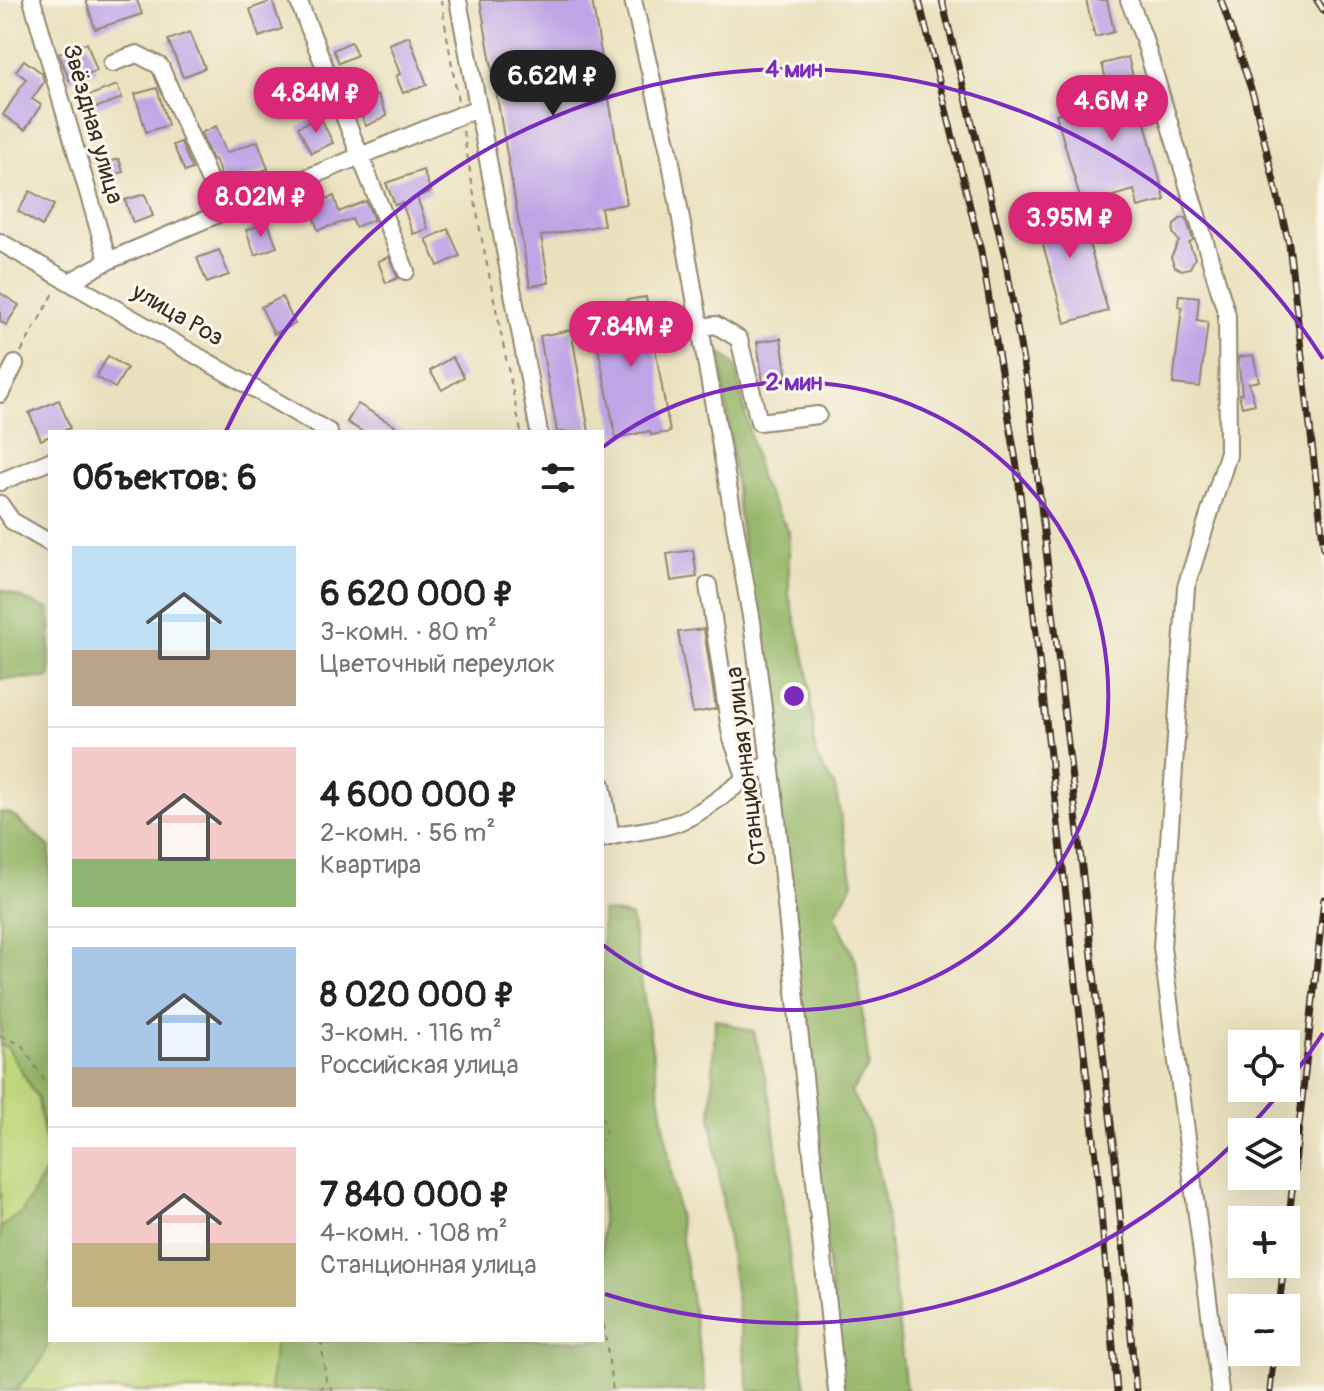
<!DOCTYPE html>
<html lang="ru">
<meta charset="utf-8">
<style>
:root{--surface:#fff;--page:#f2f2f2;--text:#222;--muted:#767676;--line:#e0e0e0;--accent:#db2777}
body{margin:0;font-family:Pangolin,sans-serif;background:var(--page);color:var(--text);height:100vh;display:flex;flex-direction:column;font-size:30px;white-space:nowrap}
*{box-sizing:border-box;margin:0}
p{font-size:26px;color:var(--muted)}
.icon{flex:none;width:44px;height:44px;fill:none;stroke:currentColor;stroke-width:2;stroke-linecap:round;stroke-linejoin:round}
.map{position:relative;flex:1;overflow:hidden}
.drawer{position:absolute;left:48px;top:430px;width:556px;height:912px;display:flex;flex-direction:column;background:var(--surface);border-radius:0px;box-shadow:0 8px 32px #0002}
.drawer>*{flex:none}
.tools{position:absolute;left:1228px;top:1030px;display:grid;gap:16px}
.tools a{display:grid;place-items:center;width:72px;height:72px;border-radius:0px;background:var(--surface);box-shadow:0 8px 32px #0002;font-size:40px}
.price{position:absolute;translate:-50% -68px;padding:0 18px;border-radius:28px;background:var(--accent);color:#fff;font-size:26px;line-height:52px;filter:drop-shadow(0 2px 4px #0008)}
.price::after{content:'';position:absolute;left:50%;top:48px;width:24px;height:18px;margin-left:-12px;background:inherit;clip-path:polygon(0 0,100% 0,50% 100%)}
.price.active{background:#222;color:#fff}
ul{padding:0;list-style:none}
li{display:flex;align-items:center;gap:24px;height:200px;padding:0 24px}
li+li{border-top:2px solid var(--line)}
li span{display:grid;place-items:center;flex:none;width:224px;height:160px;border-radius:0px;color:#555}
li>.icon{margin-inline-start:auto}
span .icon{width:96px;height:96px;fill:#fffc;stroke-width:1}
li b{font-size:34px}
h2{display:flex;justify-content:space-between;align-items:center;height:96px;padding:0 24px;font-size:34px}
.map>svg:first-child{display:block}
.green{fill:#bfd67a;stroke:#7d804c;stroke-width:2}
.forest{fill:#97b76a;stroke:#697044;stroke-width:2}
.building{fill:#bfa5e6}
.lines{fill:none;stroke-linecap:round;stroke-linejoin:round}
.minor-casing{stroke:#92866e;stroke-width:20}
.path{stroke:#92866e;stroke-width:2;stroke-dasharray:6 6;stroke-linecap:butt}
.minor{stroke:#fff;stroke-width:16}
.rail-casing{stroke:#3b2a1e;stroke-width:7}
.rail{stroke:#fbf7ec;stroke-width:4;stroke-dasharray:12;stroke-linecap:butt}
.ring{fill:none;stroke:#7b2cbf;stroke-width:4}
.labels{text-anchor:middle;dominant-baseline:central;stroke-width:6;stroke-linejoin:round;paint-order:stroke}
.street-label{font-size:24px;fill:#3b2a1e;stroke:#fbf7ec}
.centre{fill:#7b2cbf;stroke:#fbf7ec;stroke-width:4}
.ring-label{font-size:24px;text-anchor:middle;font-weight:bold;fill:#7b2cbf;stroke:#fbf7ec;stroke-width:6;stroke-linejoin:round;paint-order:stroke}
</style>
<div class="map">
<svg width="1324" height="1391" viewBox="0 0 1324 1391">
<rect width="100%" height="100%" fill="#fbf7ec"/>
<filter id="ink" filterUnits="userSpaceOnUse"><feTurbulence type="fractalNoise" baseFrequency=".0125" numOctaves="2"/><feDisplacementMap in="SourceGraphic" scale="16" xChannelSelector="R" yChannelSelector="G"/><feConvolveMatrix kernelMatrix="1 2 1 2 8 2 1 2 1" color-interpolation-filters="sRGB"/></filter>
<filter id="wash" filterUnits="userSpaceOnUse"><feTurbulence type="fractalNoise" baseFrequency=".006" numOctaves="4" result="noise"/><feDisplacementMap in="SourceGraphic" scale="32" xChannelSelector="R" yChannelSelector="G"/><feGaussianBlur stdDeviation="1.8" result="paint"/><feColorMatrix in="noise" values="0 0 0 0 0 0 0 0 0 0 0 0 0 0 0 0 0 1.4 0 .05"/><feComposite in="paint" operator="in"/></filter>
<g filter="url(#wash)">
<rect width="100%" height="100%" fill="#eae1be"/>
<g class="green">
<polygon points="0,1044 8,1047 38,1099 49,1165 22,1212 0,1228"/>
<polygon points="50,1338 275,1340 270,1391 15,1391 41,1361"/>
</g>
<g class="forest">
<polygon points="720,352 735,365 760,480 789,532 789,595 808,671 816,757 835,787 853,883 835,915 856,961 869,1066 851,1092 868,1124 885,1203 906,1391 843,1391"/>
<polygon points="0,589 50,610 50,678 0,679"/>
<polygon points="0,812 11,814 50,847 50,1338 41,1361 15,1391 0,1391 0,1228 22,1212 49,1165 38,1099 8,1048 0,1044"/>
<polygon points="602,911 631,916 706,1391 270,1391 275,1340 602,1340"/>
<polygon points="715,1019 754,1032 770,1097 806,1391 749,1391 711,1117"/>
</g>
<g id="blocks">
<g class="building">
<polygon points="86,0 137,0 142,14 95,29"/>
<polygon points="480,0 592,0 627,204 601,208 604,225 541,236 549,283 530,286"/>
<polygon points="1086,0 1107,0 1114,32 1095,37"/>
<polygon points="272,1 282,29 259,37 250,9"/>
<polygon points="190,32 205,68 183,77 168,40"/>
<polygon points="409,36 427,85 403,93 396,76 400,74 389,44"/>
<polygon points="351,42 357,55 339,63 333,50"/>
<polygon points="87,43 97,71 69,80 59,53"/>
<polygon points="1128,57 1165,200 1138,207 1134,190 1082,205 1056,114 1111,99 1102,64"/>
<polygon points="24,60 42,73 44,82 32,99 41,105 25,130 3,115 26,79 16,71"/>
<polygon points="117,85 122,98 85,112 80,99"/>
<polygon points="157,88 168,125 146,132 135,94"/>
<polygon points="378,95 387,116 366,126 356,104"/>
<polygon points="320,116 333,143 311,153 298,127"/>
<polygon points="216,126 226,153 258,141 268,169 224,184 215,159 212,160 201,133"/>
<polygon points="181,142 192,169 185,172 173,145"/>
<polygon points="119,159 123,172 104,177 100,164"/>
<polygon points="423,170 431,192 417,197 428,229 413,234 402,203 395,205 386,183"/>
<polygon points="30,191 54,205 42,226 18,211"/>
<polygon points="145,194 153,216 133,223 125,200"/>
<polygon points="334,196 339,212 366,201 374,220 355,227 352,219 318,230 309,205"/>
<polygon points="1076,197 1108,311 1065,323 1033,209"/>
<polygon points="1186,218 1193,240 1189,243 1195,258 1190,268 1182,270 1175,267 1171,257 1179,241 1173,233 1174,225 1180,219"/>
<polygon points="268,223 277,247 255,255 246,230"/>
<polygon points="448,229 460,256 438,266 426,239"/>
<polygon points="219,250 229,275 207,283 197,258"/>
<polygon points="389,257 398,278 386,283 378,261"/>
<polygon points="0,293 19,305 6,325 0,321"/>
<polygon points="1179,295 1199,297 1197,320 1208,322 1200,387 1173,384 1182,307 1178,306"/>
<polygon points="282,297 295,324 274,334 261,307"/>
<polygon points="646,297 670,432 651,435 650,431 616,438 591,312 627,305 626,300"/>
<polygon points="571,330 589,432 557,432 540,336"/>
<polygon points="781,338 787,378 763,382 757,342"/>
<polygon points="1253,355 1259,381 1249,383 1255,404 1242,407 1239,394 1242,394 1238,357"/>
<polygon points="108,356 127,368 115,388 96,377"/>
<polygon points="452,357 464,377 442,390 430,371"/>
<polygon points="59,400 70,428 60,432 50,432 50,436 41,440 29,413"/>
<polygon points="358,404 405,432 363,432 347,422"/>
<polygon points="693,550 697,577 671,581 667,554"/>
<polygon points="704,629 716,709 693,713 678,632"/>
</g>
</g>
</g>
<g filter="url(#ink)">
<use href="#blocks" fill-opacity="0" stroke="#92866e" stroke-width="2"/>
<g class="lines">
<g class="minor-casing">
<g id="minor">
<polyline points="32,0 108,261"/>
<polyline points="298,0 406,271"/>
<polyline points="458,0 539,432"/>
<polyline points="633,0 669,151 752,622 776,810 837,1391"/>
<polyline points="1129,0 1143,36 1227,315 1228,455 1186,587 1162,947 1220,1391"/>
<polyline points="112,63 137,54 160,66 223,212"/>
<polyline points="0,242 329,432"/>
<polyline points="71,281 108,261 223,212 478,108"/>
<polyline points="701,327 716,325 739,339 759,422 818,415"/>
<polyline points="0,394 15,364"/>
<polyline points="0,482 50,461"/>
<polyline points="0,504 12,521 50,543"/>
<polyline points="708,585 731,736 745,776"/>
<polyline points="602,785 611,836"/>
<path d="M 602,839 C 626,831 652,832 676,823 C 712,810 738,780 771,762"/>
</g>
</g>
<g class="path">
<polyline points="441,0 458,101"/>
<polyline points="463,131 481,235 521,432"/>
<polyline points="21,352 55,291"/>
<polyline points="0,1036 21,1044 44,1080 50,1086"/>
<polyline points="602,1117 606,1130 602,1141"/>
<polyline points="602,1300 603,1311"/>
<polyline points="602,1312 613,1391"/>
<polyline points="321,1340 326,1381 333,1391"/>
<polyline points="319,1391 325,1382"/>
</g>
<use href="#minor" class="minor"/>
<g class="rail-casing">
<g id="rail">
<polyline points="919,0 981,251 1017,467 1096,1157 1117,1391"/>
<polyline points="942,0 1005,257 1028,391 1115,1159 1136,1391"/>
<polyline points="1221,0 1254,98 1289,244 1324,549"/>
<polyline points="1317,0 1324,11"/>
<polyline points="1286,1245 1324,899"/>
<polyline points="1279,1308 1284,1264"/>
<polyline points="1270,1391 1274,1352"/>
</g>
</g>
<use href="#rail" class="rail"/>
</g>
</g>
<g class="ring">
<path d="M603 447A314 314 0 1 1 603 945"/>
<path d="M1323 1033A627 627 0 0 1 1288 1082M1281 1091A627 627 0 0 1 605 1294M226 431A627 627 0 0 1 1323 359"/>
</g>
<g class="labels">
<g class="street-label">
<text transform="translate(93 124) rotate(74)">Звёздная улица</text>
<text transform="translate(178 315) rotate(30)">улица Роз</text>
<text transform="translate(746 766) rotate(-97)">Станционная улица</text>
</g>
</g>
<circle cx="794" cy="696" r="12" class="centre"/>
<g class="ring-label">
<text x="794" y="77">4 мин</text>
<text x="794" y="390">2 мин</text>
</g>
</svg>
<div class="tools">
<a><svg class="icon" aria-label="locate" viewBox="0 0 24 24"><circle cx="12" cy="12" r="6"/><path d="M12 2v4M12 18v4M2 12h4M18 12h4"/></svg></a>
<a><svg class="icon" aria-label="layers" viewBox="0 0 24 24"><path d="M12 4l9 5-9 5-9-5zM3 14l9 5 9-5"/></svg></a>
<a>+</a>
<a>−</a>
</div>
<b class="price active" style="left:553px;top:118px">6.62M ₽</b>
<b class="price" style="left:316px;top:135px">4.84M ₽</b>
<b class="price" style="left:1112px;top:143px">4.6M ₽</b>
<b class="price" style="left:261px;top:239px">8.02M ₽</b>
<b class="price" style="left:1070px;top:260px">3.95M ₽</b>
<b class="price" style="left:631px;top:369px">7.84M ₽</b>
<section class="drawer">
<h2>Объектов: 6<svg class="icon" aria-label="filters" viewBox="0 0 24 24"><path d="M4 7h16M4 17h16"/><circle cx="9" cy="7" r="2"/><circle cx="15" cy="17" r="2"/></svg></h2>
<ul>
<li><span style="background:linear-gradient(#bfe0f5 65%,#b9a48a 0)"><svg class="icon" aria-label="home" viewBox="0 0 24 24"><path d="M3 11l9-7 9 7M6 9v11h12V9"/></svg></span><div><b>6 620 000 ₽</b><p>3-комн. · 80 m²</p><p>Цветочный переулок</p></div></li>
<li><span style="background:linear-gradient(#f6c9c9 70%,#8fb573 0)"><svg class="icon" aria-label="home" viewBox="0 0 24 24"><path d="M3 11l9-7 9 7M6 9v11h12V9"/></svg></span><div><b>4 600 000 ₽</b><p>2-комн. · 56 m²</p><p>Квартира</p></div></li>
<li><span style="background:linear-gradient(#a9c7e8 75%,#b9a48a 0)"><svg class="icon" aria-label="home" viewBox="0 0 24 24"><path d="M3 11l9-7 9 7M6 9v11h12V9"/></svg></span><div><b>8 020 000 ₽</b><p>3-комн. · 116 m²</p><p>Российская улица</p></div></li>
<li><span style="background:linear-gradient(#f6c9c9 60%,#c2b280 0)"><svg class="icon" aria-label="home" viewBox="0 0 24 24"><path d="M3 11l9-7 9 7M6 9v11h12V9"/></svg></span><div><b>7 840 000 ₽</b><p>4-комн. · 108 m²</p><p>Станционная улица</p></div></li>
</ul>
</section>
</div>
